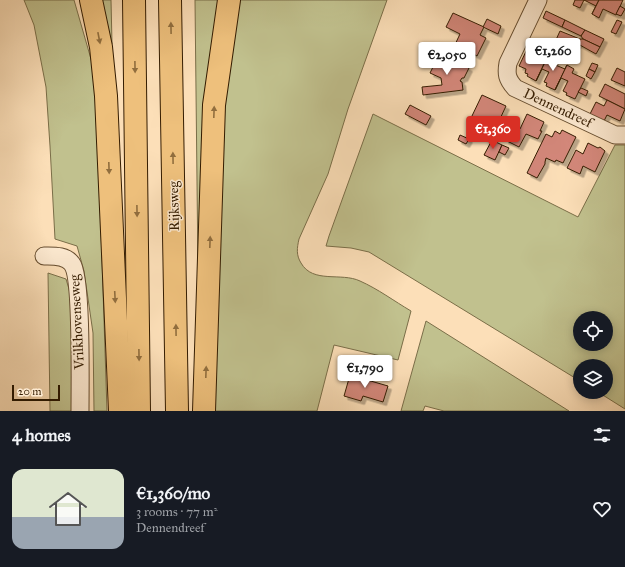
<!DOCTYPE html>
<meta charset="utf-8">
<style>
:root{--surface:#171b24;--page:#20242c;--text:#f1f3f6;--muted:#9ea1a6;--line:#363941;--accent:#d93025}
body{margin:0;font-family:"IM FELL Great Primer",serif;background:var(--page);color:var(--text);height:100vh;display:flex;flex-direction:column;font-size:15px;white-space:nowrap}
*{box-sizing:border-box;margin:0}
p{font-size:13px;color:var(--muted)}
.icon{flex:none;width:22px;height:22px;fill:none;stroke:currentColor;stroke-width:2;stroke-linecap:round;stroke-linejoin:round}
.map{position:relative;height:411px;overflow:hidden}
.panel{display:flex;flex-direction:column;background:var(--surface);flex:1}
.panel>*{flex:none}
.controls{position:absolute;left:573px;top:311px;display:grid;gap:8px}
.controls a{display:grid;place-items:center;width:40px;height:40px;border-radius:50%;background:var(--surface);box-shadow:0 2px 10px #0003;font-size:20px}
.scale{position:absolute;left:12px;bottom:10px;width:48px;box-sizing:border-box;padding-left:4px;border:2px solid #341c01;border-top:0;font-size:11px;line-height:14px;white-space:nowrap;color:#341c01;-webkit-text-stroke:3px #fdead1;paint-order:stroke}
.price{position:absolute;translate:-50% -34px;padding:0 9px;border-radius:4px;background:#fff;color:#222;font-size:13px;line-height:26px;filter:drop-shadow(0 1px 2px #0008)}
.price::after{content:'';position:absolute;left:50%;top:24px;width:12px;height:9px;margin-left:-6px;background:inherit;clip-path:polygon(0 0,100% 0,50% 100%)}
.price.active{background:var(--accent);color:#fff}
ul{padding:0;list-style:none}
li{display:flex;align-items:center;gap:12px;height:100px;padding:0 12px}
li+li{border-top:1px solid var(--line)}
li span{display:grid;place-items:center;flex:none;width:112px;height:80px;border-radius:12px;color:#555}
li>.icon{margin-inline-start:auto}
span .icon{width:48px;height:48px;fill:#fffc;stroke-width:1}
li b{font-size:17px}
h2{display:flex;justify-content:space-between;align-items:center;height:48px;padding:0 12px;font-size:17px}
.map>svg:first-child{display:block}
.green{fill:#c1c18e;stroke:#7a6e48;fill-rule:evenodd}
.building{fill:#d3877a;stroke:#341c01;filter:url(#shadow)}
.lines{fill:none;stroke-linecap:round;stroke-linejoin:round}
.minor-casing{stroke:#664d2f;stroke-width:19}
.highway-casing{stroke:#341c01;stroke-width:24}
.minor{stroke:#fdead1;stroke-width:17}
.highway{stroke:#eec07c;stroke-width:22}
.oneway{fill:#916e3e}
.labels{text-anchor:middle;dominant-baseline:central;stroke-width:3;stroke-linejoin:round;paint-order:stroke}
.street-label{font-size:14px;fill:#341c01;stroke:#fdead1}
</style>
<div class="map">
<svg width="625" height="411" viewBox="0 0 625 411">
<defs>
<filter id="shadow"><feDropShadow dx="3.5" dy="3.5" stdDeviation="0" flood-color="#0004"/></filter>
</defs>
<rect width="100%" height="100%" fill="#fcdfb8"/>
<filter id="stains"><feTurbulence type="fractalNoise" baseFrequency=".005" numOctaves="4"/><feColorMatrix values="0 0 0 0 .2 0 0 0 0 .09 0 0 0 0 .02 0 0 0 .5 -.17"/></filter>
<radialGradient id="worn" r=".72"><stop offset=".6" stop-color="#630" stop-opacity="0"/><stop offset="1" stop-color="#630" stop-opacity=".3"/></radialGradient>
<g class="green">
<polygon points="24,0 74,0 93,66 97,108 107,411 94,411 93,333 84,271 77,246 55,239 50,146 46,87 34,25"/>
<polygon points="97,0 111,0 112,44 107,44"/>
<polygon points="195,0 224,0 198,272"/>
<path d="M 236,0 L 387,0 L 348,109 L 328,174 L 299,239 C 297,248 296,255 301,263 C 313,284 341,272 360,281 C 378,289 394,301 411,311 L 398,360 L 334,345 L 317,411 L 199,411 L 210,214 Z"/>
<path d="M 373,114 L 578,217 L 615,145 L 625,145 L 625,409 L 598,392 L 606,392 L 606,366 L 580,366 L 580,381 L 369,252 L 351,248 L 326,246 L 329,236 ZM 580,318 L 606,318 L 606,344 L 580,344 Z"/>
<polygon points="48,273 66,279 71,296 77,411 50,411"/>
<polygon points="426,321 569,411 444,411 425,406 423,411 401,411"/>
</g>
<g class="building">
<polygon points="575,0 599,0 592,14 596,6 584,0 580,8 573,5"/>
<polygon points="599,0 623,0 616,15 603,9 599,18 592,14"/>
<polygon points="620,6 625,9 621,16 616,14"/>
<polygon points="546,11 565,20 562,27 543,18"/>
<polygon points="453,13 484,27 480,35 486,38 477,56 462,48 459,54 452,51 460,34 446,27"/>
<polygon points="487,19 501,26 498,34 483,27"/>
<polygon points="565,20 585,30 581,36 562,27"/>
<polygon points="617,20 622,22 616,34 611,32"/>
<polygon points="585,30 604,39 600,47 583,39 581,36"/>
<polygon points="560,31 580,39 578,44 576,46 563,39 560,45 555,42"/>
<polygon points="580,39 583,39 600,47 596,54 578,44"/>
<polygon points="531,41 540,45 538,50 548,55 536,81 527,76 528,74 525,73 526,69 519,66"/>
<polygon points="550,52 557,56 553,64 565,69 567,65 555,90 546,86 547,83 544,82 549,72 542,69 536,81"/>
<polygon points="440,53 469,68 464,78 462,78 460,81 462,82 463,90 423,95 422,87 442,85 441,78 430,73"/>
<polygon points="592,63 598,65 595,72 589,69"/>
<polygon points="567,65 574,69 572,73 585,79 575,99 566,95 567,93 563,91 568,81 561,78 555,90"/>
<polygon points="617,68 625,72 625,86 611,80"/>
<polygon points="589,69 595,72 591,79 586,76"/>
<polygon points="605,84 625,94 625,109 599,96"/>
<polygon points="581,88 588,91 586,96 578,92"/>
<polygon points="482,95 506,106 499,121 503,123 496,136 481,128 483,125 471,118"/>
<polygon points="607,100 625,109 620,121 607,115 604,121 590,114 596,102 604,106"/>
<polygon points="410,105 431,116 426,125 405,114"/>
<polygon points="527,114 544,122 540,131 542,131 538,139 526,134 519,147 505,140 512,126 520,129"/>
<polygon points="562,130 576,137 563,163 556,160 555,162 546,158 545,162 545,164 537,178 527,173 546,134 552,137 555,131 560,134"/>
<polygon points="460,135 469,139 466,144 458,140"/>
<polygon points="492,140 502,145 495,160 484,155"/>
<polygon points="588,143 598,148 600,147 605,151 595,172 583,166 580,174 567,168 576,150 583,154"/>
<polygon points="502,145 509,148 505,155 499,152"/>
<polygon points="350,375 388,386 383,402 363,396 361,401 344,396"/>
</g>
<g class="lines">
<g class="minor-casing">
<g id="minor">
<path d="M 538,0 L 508,63 C 506,74 507,79 515,88 L 615,135 L 625,135"/>
<path d="M 44,256 C 53,256 66,255 72,264 C 82,277 80,388 80,411"/>
</g>
</g>
<g class="highway-casing">
<g id="highway">
<polyline points="91,0 101,47 106,96 120,411"/>
<polyline points="134,0 139,411"/>
<polyline points="170,0 177,411"/>
<polyline points="204,411 214,105 229,0"/>
</g>
</g>
<use href="#minor" class="minor"/>
<use href="#highway" class="highway"/>
</g>
<defs><path id="oneway-solid" d="M-6-.8H1V-3.2L6.5 0L1 3.2V.8H-6Z"/></defs>
<g class="oneway">
<use href="#oneway-solid" transform="translate(171 28) rotate(-91)"/>
<use href="#oneway-solid" transform="translate(99 38) rotate(79)"/>
<use href="#oneway-solid" transform="translate(135 67) rotate(89)"/>
<use href="#oneway-solid" transform="translate(214 112) rotate(-88)"/>
<use href="#oneway-solid" transform="translate(173 158) rotate(-91)"/>
<use href="#oneway-solid" transform="translate(109 168) rotate(88)"/>
<use href="#oneway-solid" transform="translate(137 211) rotate(89)"/>
<use href="#oneway-solid" transform="translate(210 242) rotate(-88)"/>
<use href="#oneway-solid" transform="translate(115 297) rotate(87)"/>
<use href="#oneway-solid" transform="translate(176 330) rotate(-91)"/>
<use href="#oneway-solid" transform="translate(139 355) rotate(89)"/>
<use href="#oneway-solid" transform="translate(206 372) rotate(-88)"/>
</g>
<g class="labels">
<g class="street-label">
<text transform="translate(558 108) rotate(25)">Dennendreef</text>
<text transform="translate(174 206) rotate(-91)">Rijksweg</text>
<text transform="translate(77 322) rotate(-93)">Vrilkhovenseweg</text>
</g>
</g>
<rect width="100%" height="100%" filter="url(#stains)"/>
<rect width="100%" height="100%" fill="url(#worn)"/>
</svg>
<div class="controls">
<a><svg class="icon" aria-label="locate" viewBox="0 0 24 24"><circle cx="12" cy="12" r="6"/><path d="M12 2v4M12 18v4M2 12h4M18 12h4"/></svg></a>
<a><svg class="icon" aria-label="layers" viewBox="0 0 24 24"><path d="M12 4l9 5-9 5-9-5zM3 14l9 5 9-5"/></svg></a>
</div>
<div class="scale">20 m</div>
<b class="price" style="left:553px;top:72px">€1,260</b>
<b class="price" style="left:447px;top:76px">€2,050</b>
<b class="price active" style="left:493px;top:150px">€1,360</b>
<b class="price" style="left:365px;top:389px">€1,790</b>
</div>
<section class="panel">
<h2>4 homes<svg class="icon" aria-label="filters" viewBox="0 0 24 24"><path d="M4 7h16M4 17h16"/><circle cx="9" cy="7" r="2"/><circle cx="15" cy="17" r="2"/></svg></h2>
<ul>
<li><span style="background:linear-gradient(#dfe7d0 60%,#9aa5b1 0)"><svg class="icon" aria-label="home" viewBox="0 0 24 24"><path d="M3 11l9-7 9 7M6 9v11h12V9"/></svg></span><div><b>€1,360/mo</b><p>3 rooms · 77 m²</p><p>Dennendreef</p></div><svg class="icon" aria-label="heart" viewBox="0 0 24 24"><path d="M12 20l-8-8c-3-5 5-10 8-4 3-6 11-1 8 4z"/></svg></li>
</ul>
</section>
